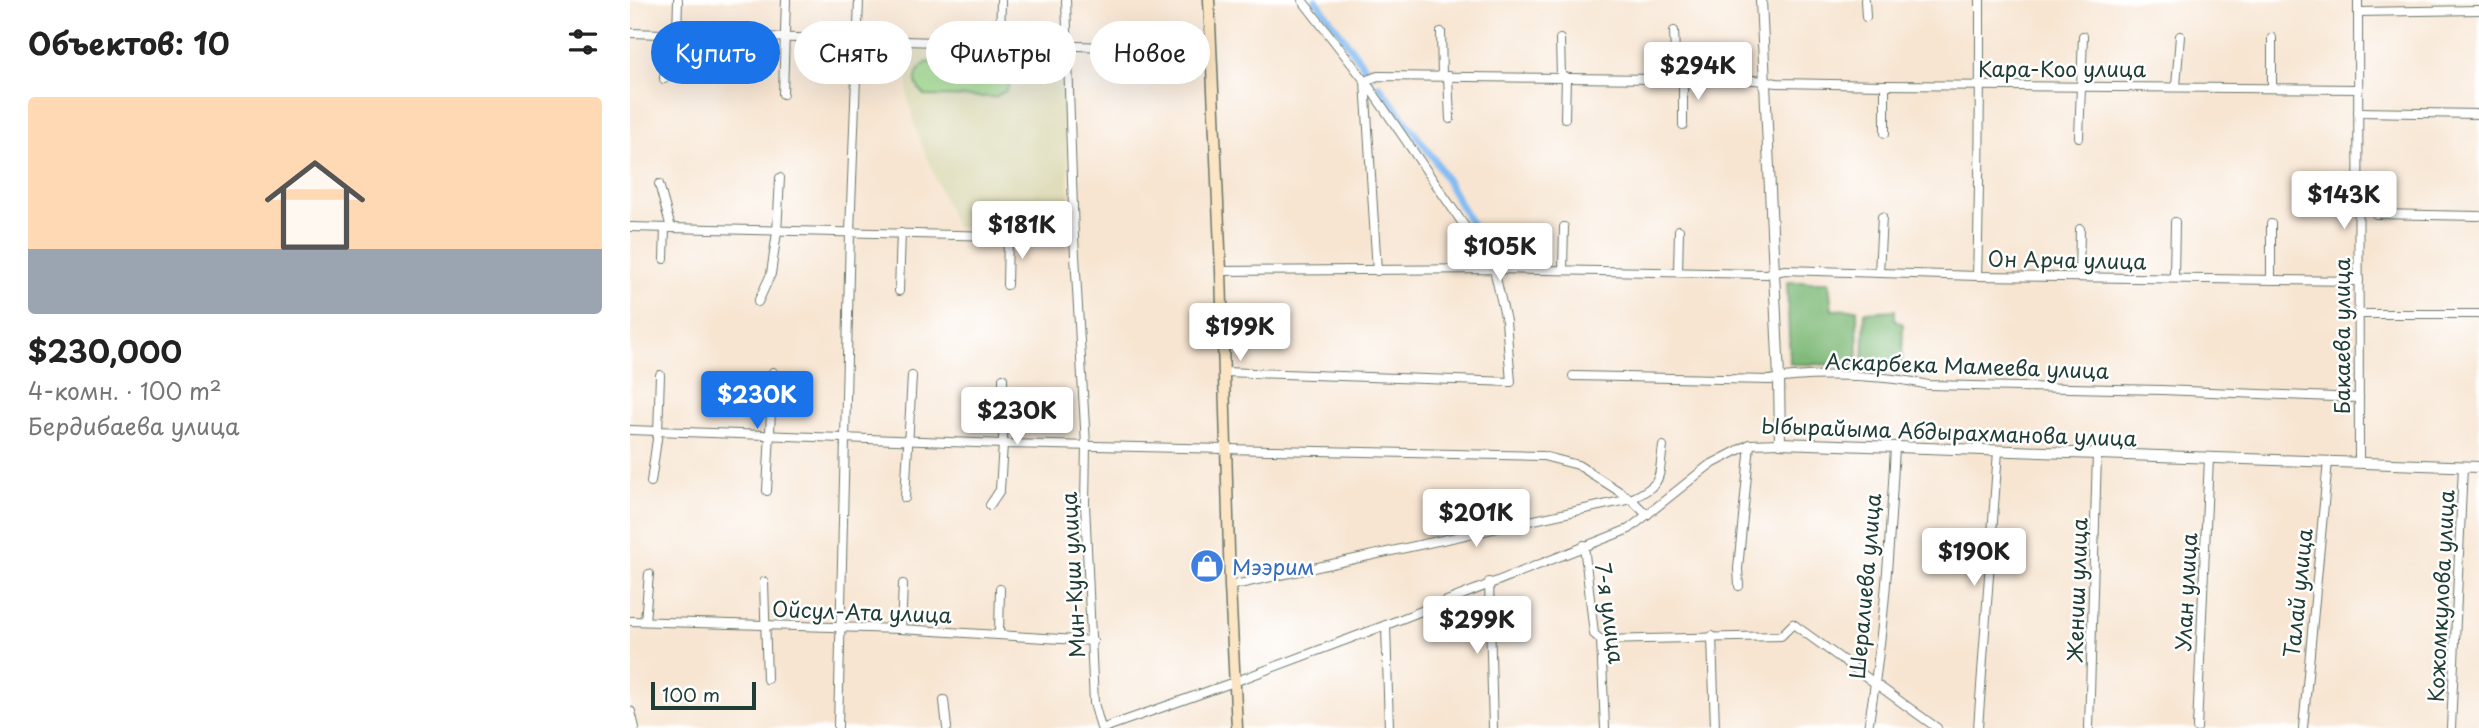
<!DOCTYPE html>
<html lang="ru">
<meta charset="utf-8">
<style>
:root{--surface:#fff;--page:#f6f6f6;--text:#222;--muted:#767676;--line:#e0e0e0;--accent:#1a73e8}
body{margin:0;font-family:"Playpen Sans",sans-serif;background:var(--page);color:var(--text);height:100vh;display:flex;flex-direction:column;font-size:26px;white-space:nowrap}
*{box-sizing:border-box;margin:0}
p{font-size:23px;color:var(--muted)}
.icon{flex:none;width:38px;height:38px;fill:none;stroke:currentColor;stroke-width:2;stroke-linecap:round;stroke-linejoin:round}
.map{position:relative;flex:1;overflow:hidden}
.side{display:flex;flex-direction:column;background:var(--surface);width:630px}
.side>*{flex:none}
.hud{position:absolute;left:21px;top:21px;width:665px;height:63px;display:flex;gap:14px}
.scale{position:absolute;left:21px;bottom:18px;width:105px;box-sizing:border-box;padding-left:7px;border:4px solid #1f3d34;border-top:0;font-size:19px;line-height:24px;white-space:nowrap;color:#1f3d34;-webkit-text-stroke:5px #fff;paint-order:stroke}
.price{position:absolute;translate:-50% -60px;padding:0 16px;border-radius:7px;background:#fff;color:#222;font-size:23px;line-height:46px;filter:drop-shadow(0 2px 4px #0008)}
.price::after{content:'';position:absolute;left:50%;top:42px;width:21px;height:16px;margin-left:-10px;background:inherit;clip-path:polygon(0 0,100% 0,50% 100%)}
.price.on{background:var(--accent);color:#fff}
ul{padding:0;list-style:none}
li{display:grid;align-content:center;gap:14px;height:371px;padding:0 28px}
li+li{border-top:2px solid var(--line)}
li span{display:grid;place-items:center;height:217px;border-radius:7px;color:#555}
li>.icon{margin-inline-start:auto}
span .icon{width:126px;height:126px;fill:#fffc;stroke-width:1}
li b{font-size:30px}
h2{display:flex;justify-content:space-between;align-items:center;height:84px;padding:0 28px;font-size:30px}
.pill{padding:0 24px;border-radius:32px;background:var(--surface);box-shadow:0 7px 28px #0002;font-size:24px;line-height:63px}
.pill.on{background:var(--accent);color:#fff}
main{display:flex;flex:1;min-height:0}
.map>svg:first-child{display:block}
.built{fill:#dfddbb}
.green{fill:#9fda8d;stroke:#5f8c60;stroke-width:2}
.forest{fill:#7fba78;stroke:#4f7c56;stroke-width:2}
.lines{fill:none;stroke-linecap:round;stroke-linejoin:round}
.canal{stroke:#83bcf3;stroke-width:7}
.minor-casing{stroke:#6b786b;stroke-width:10}
.tertiary-casing{stroke:#6b786b;stroke-width:12}
.secondary-casing{stroke:#6b786b;stroke-width:13}
.minor{stroke:#fff;stroke-width:8}
.tertiary{stroke:#fff;stroke-width:10}
.secondary{stroke:#fce5c4;stroke-width:10}
.labels{text-anchor:middle;dominant-baseline:central;stroke-width:5;stroke-linejoin:round;paint-order:stroke}
.street-label{font-size:21px;fill:#1f3d34;stroke:#fff}
.shop-label{font-size:21px;fill:#366cbe;stroke:#fff;text-anchor:start}
</style>
<main>
<section class="side">
<h2>Объектов: 10<svg class="icon" aria-label="filters" viewBox="0 0 24 24"><path d="M4 7h16M4 17h16"/><circle cx="9" cy="7" r="2"/><circle cx="15" cy="17" r="2"/></svg></h2>
<ul>
<li><span style="background:linear-gradient(#ffd9b3 70%,#9aa5b1 0)"><svg class="icon" aria-label="home" viewBox="0 0 24 24"><path d="M3 11l9-7 9 7M6 9v11h12V9"/></svg></span><div><b>$230,000</b><p>4-комн. · 100 m²</p><p>Бердибаева улица</p></div></li>
</ul>
</section>
<div class="map">
<svg width="1849" height="728" viewBox="0 0 1849 728">
<rect width="100%" height="100%" fill="#fff"/>
<filter id="ink" filterUnits="userSpaceOnUse"><feTurbulence type="fractalNoise" baseFrequency=".0143" numOctaves="2"/><feDisplacementMap in="SourceGraphic" scale="14" xChannelSelector="R" yChannelSelector="G"/><feConvolveMatrix kernelMatrix="1 2 1 2 8 2 1 2 1" color-interpolation-filters="sRGB"/></filter>
<filter id="wash" filterUnits="userSpaceOnUse"><feTurbulence type="fractalNoise" baseFrequency=".00686" numOctaves="4" result="noise"/><feDisplacementMap in="SourceGraphic" scale="28" xChannelSelector="R" yChannelSelector="G"/><feGaussianBlur stdDeviation="1.57" result="paint"/><feColorMatrix in="noise" values="0 0 0 0 0 0 0 0 0 0 0 0 0 0 0 0 0 1.4 0 .05"/><feComposite in="paint" operator="in"/></filter>
<g filter="url(#wash)">
<rect width="100%" height="100%" fill="#f7e5d1"/>
<polygon class="built" points="278,50 434,55 440,230 325,227 286,130 278,99"/>
<path class="green" d="M 298,62 L 373,64 C 381,73 381,78 377,90 L 365,97 L 295,96 C 282,84 283,71 298,62 Z"/>
<g class="forest">
<polygon points="1157,282 1199,282 1202,310 1227,309 1228,365 1160,364"/>
<polygon points="1265,310 1265,320 1273,324 1272,366 1233,365 1235,312"/>
</g>
<g class="lines">
<g class="canal">
<polyline points="686,0 741,76"/>
<polyline points="749,86 805,160 843,227"/>
</g>
</g>
</g>
<g filter="url(#ink)">
<g class="lines">
<g class="minor-casing">
<g id="minor">
<polyline points="436,0 444,238 456,445 455,504 464,703 471,728"/>
<polyline points="1235,0 1236,17"/>
<polyline points="1728,0 1729,462"/>
<polyline points="1728,12 1849,10"/>
<polyline points="1044,31 1046,79"/>
<polyline points="811,32 812,76"/>
<polyline points="0,33 581,50"/>
<polyline points="47,34 48,0"/>
<polyline points="930,39 931,77"/>
<polyline points="370,43 371,0"/>
<polyline points="818,76 820,119"/>
<polyline points="34,79 38,34"/>
<polyline points="1053,79 1053,125"/>
<polyline points="1546,86 1550,36"/>
<polyline points="1642,87 1642,38"/>
<polyline points="153,94 156,0"/>
<polyline points="1728,112 1849,114"/>
<polyline points="935,118 936,77"/>
<polyline points="1255,133 1255,85"/>
<polyline points="1449,137 1453,36"/>
<polyline points="29,184 41,228"/>
<polyline points="1746,214 1849,216"/>
<polyline points="1641,224 1641,280"/>
<polyline points="0,227 444,238"/>
<polyline points="34,259 35,228"/>
<polyline points="933,269 934,227"/>
<polyline points="591,271 864,269 1136,274 1155,270 1347,276 1729,281"/>
<polyline points="747,271 735,81 748,76 1125,80 1147,83 1255,85 1728,89"/>
<polyline points="1048,272 1049,230"/>
<polyline points="1249,273 1252,217"/>
<path d="M 1347,276 C 1350,184 1350,92 1350,0"/>
<polyline points="1449,277 1450,229"/>
<polyline points="1544,277 1545,222"/>
<polyline points="377,285 378,236"/>
<polyline points="269,291 271,233"/>
<polyline points="128,302 141,274 147,232 150,178"/>
<polyline points="1729,314 1849,314"/>
<polyline points="594,372 881,382 876,321 864,269 735,81 672,0"/>
<path d="M 943,376 L 1140,380 C 1181,372 1257,375 1298,385 L 1532,390 L 1729,398"/>
<polyline points="0,430 373,444 913,456 948,465 1001,499 1017,515"/>
<polyline points="21,482 28,432 30,375"/>
<polyline points="137,491 143,372"/>
<polyline points="275,498 282,376"/>
<polyline points="360,505 370,490 373,444 373,378"/>
<polyline points="954,545 964,634 971,640 975,728"/>
<polyline points="134,582 137,679"/>
<polyline points="859,582 863,728"/>
<path d="M 600,586 L 1001,499 C 1034,483 1028,480 1033,446"/>
<polyline points="1109,586 1108,569 1120,444"/>
<polyline points="0,621 271,629 463,641"/>
<polyline points="15,621 19,574"/>
<polyline points="756,625 759,728"/>
<polyline points="271,629 273,584"/>
<polyline points="369,633 370,589"/>
<polyline points="1082,636 1085,728"/>
<polyline points="971,640 1151,636 1163,624 1307,728"/>
<polyline points="314,700 317,728"/>
<polyline points="208,728 220,232 229,0"/>
<polyline points="474,728 604,682 756,625 999,529 1078,466 1120,444 1150,443"/>
<path d="M 1238,728 C 1254,635 1260,541 1265,447"/>
<polyline points="1348,728 1368,451"/>
<polyline points="1459,728 1467,454"/>
<polyline points="1567,728 1579,458"/>
<polyline points="1673,728 1698,461"/>
<polyline points="1821,728 1833,466"/>
</g>
</g>
<g class="tertiary-casing">
<g id="tertiary">
<polyline points="1131,0 1149,378 1150,443 1849,467"/>
<polyline points="0,712 4,728"/>
</g>
</g>
<g class="secondary-casing">
<polyline id="secondary" points="579,0 591,271 600,586 607,728"/>
</g>
<use href="#minor" class="minor"/>
<use href="#tertiary" class="tertiary"/>
<use href="#secondary" class="secondary"/>
</g>
</g>
<defs>
<g id="shop-disc" transform="scale(1.75)"><circle r="9.5" fill="#3f7fe0" stroke="#fff"/><path d="M-5-2.5h2.3a2.7 3.5 0 0 1 5.4 0H5L5.5 6h-11ZM-1.5-2.5h3a1.5 2.3 0 0 0-3 0Z" fill="#fff"/></g>
</defs>
<g fill-rule="evenodd">
<use href="#shop-disc" x="577" y="566"/>
</g>
<g class="labels">
<g class="street-label">
<text x="1432" y="68">Кара-Коо улица</text>
<text transform="translate(1437 259) rotate(1)">Он Арча улица</text>
<text transform="translate(1711 336) rotate(-90)">Бакаева улица</text>
<text transform="translate(1337 365) rotate(2)">Аскарбека Мамеева улица</text>
<text transform="translate(1319 431) rotate(2)">Ыбырайыма Абдырахманова улица</text>
<text transform="translate(442 575) rotate(-93)">Мин-Куш улица</text>
<text transform="translate(1234 586) rotate(-85)">Шералиева улица</text>
<text transform="translate(1446 590) rotate(-88)">Жениш улица</text>
<text transform="translate(1555 592) rotate(-87)">Улан улица</text>
<text transform="translate(1667 593) rotate(-84)">Талай улица</text>
<text transform="translate(1810 596) rotate(-87)">Кожомкулова улица</text>
<text transform="translate(232 611) rotate(2)">Ойсул-Ата улица</text>
<text transform="translate(981 613) rotate(82)">7-я улица</text>
</g>
<g class="shop-label">
<text x="602" y="566">Мээрим</text>
</g>
</g>
</svg>
<div class="scale">100 m</div>
<b class="price" style="left:1068px;top:102px">$294K</b>
<b class="price" style="left:1714px;top:231px">$143K</b>
<b class="price" style="left:392px;top:261px">$181K</b>
<b class="price" style="left:870px;top:283px">$105K</b>
<b class="price" style="left:610px;top:363px">$199K</b>
<b class="price on" style="left:127px;top:431px">$230K</b>
<b class="price" style="left:387px;top:447px">$230K</b>
<b class="price" style="left:846px;top:549px">$201K</b>
<b class="price" style="left:1344px;top:588px">$190K</b>
<b class="price" style="left:847px;top:656px">$299K</b>
<div class="hud">
<a class="pill on">Купить</a>
<a class="pill">Снять</a>
<a class="pill">Фильтры</a>
<a class="pill">Новое</a>
</div>
</div>
</main>
